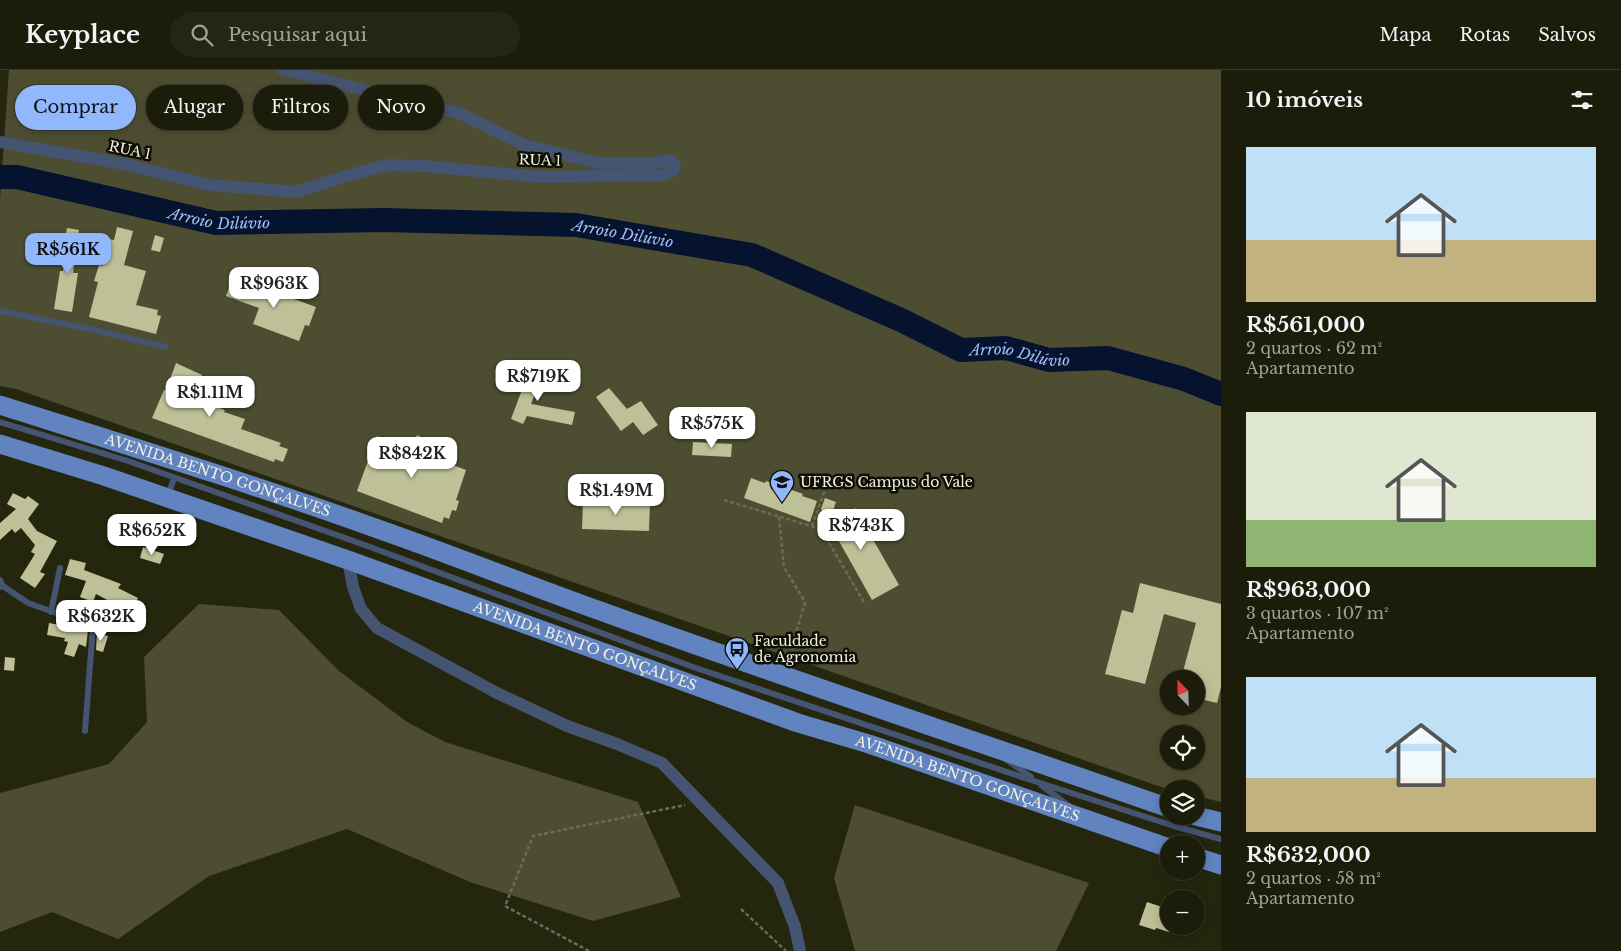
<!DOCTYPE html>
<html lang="pt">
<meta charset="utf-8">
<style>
:root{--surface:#1c1c0a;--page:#252513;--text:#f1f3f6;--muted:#a0a19c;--line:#3a3a2b;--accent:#91b8fd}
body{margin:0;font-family:"Libre Baskerville",serif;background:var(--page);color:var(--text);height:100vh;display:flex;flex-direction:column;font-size:19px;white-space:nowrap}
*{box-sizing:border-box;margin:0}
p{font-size:16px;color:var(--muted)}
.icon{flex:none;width:28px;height:28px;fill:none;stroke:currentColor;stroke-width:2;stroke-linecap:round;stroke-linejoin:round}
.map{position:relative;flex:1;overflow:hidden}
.details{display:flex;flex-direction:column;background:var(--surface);width:400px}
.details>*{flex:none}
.guide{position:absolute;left:15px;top:15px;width:475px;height:45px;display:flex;gap:10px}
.needle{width:32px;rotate:337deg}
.tools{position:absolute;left:1160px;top:600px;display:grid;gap:10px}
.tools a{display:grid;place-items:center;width:45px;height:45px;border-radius:50%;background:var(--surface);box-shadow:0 2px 12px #0003,0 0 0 1px var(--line);font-size:25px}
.price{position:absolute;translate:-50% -42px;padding:0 11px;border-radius:10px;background:#fff;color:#222;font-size:16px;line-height:32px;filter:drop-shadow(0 1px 2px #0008)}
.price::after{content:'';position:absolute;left:50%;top:30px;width:15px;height:11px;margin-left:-8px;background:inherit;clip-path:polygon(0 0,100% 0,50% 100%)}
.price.selected{background:var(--accent);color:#111}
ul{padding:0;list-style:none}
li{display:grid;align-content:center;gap:10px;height:265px;padding:0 25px}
li span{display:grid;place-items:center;height:155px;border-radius:0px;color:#555}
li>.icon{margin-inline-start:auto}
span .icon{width:90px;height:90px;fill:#fffc;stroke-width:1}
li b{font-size:21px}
h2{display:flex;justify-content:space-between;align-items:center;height:60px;padding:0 25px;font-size:21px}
.tag{padding:0 18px;border-radius:22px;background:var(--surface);box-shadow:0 2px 12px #0003,0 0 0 1px var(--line);font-size:18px;line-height:45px}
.tag.selected{background:var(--accent);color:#111}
header{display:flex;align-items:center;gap:30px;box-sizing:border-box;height:70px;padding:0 25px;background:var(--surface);border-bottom:1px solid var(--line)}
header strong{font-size:24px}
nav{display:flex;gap:28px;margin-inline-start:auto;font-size:18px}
.search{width:350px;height:45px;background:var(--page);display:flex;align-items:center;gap:12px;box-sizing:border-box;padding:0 18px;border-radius:28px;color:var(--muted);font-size:19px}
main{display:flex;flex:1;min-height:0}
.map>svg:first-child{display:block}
.green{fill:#4d4e31;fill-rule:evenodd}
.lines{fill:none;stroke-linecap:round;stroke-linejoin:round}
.river{stroke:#06132e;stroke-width:24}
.building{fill:#bec197}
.path{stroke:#6b6c57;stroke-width:2.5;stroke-dasharray:4 2.5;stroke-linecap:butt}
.service{stroke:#445471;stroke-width:6}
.minor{stroke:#445471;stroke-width:12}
.primary{stroke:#6183bf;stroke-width:19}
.labels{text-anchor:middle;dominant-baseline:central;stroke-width:5;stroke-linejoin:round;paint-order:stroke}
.street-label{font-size:14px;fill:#f0f1e2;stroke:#0e0e05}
.poi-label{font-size:14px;fill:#f0f1e2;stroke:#0e0e05;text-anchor:start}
.water-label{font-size:15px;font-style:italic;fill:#a0c0f7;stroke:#0e0e05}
</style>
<header>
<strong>Keyplace</strong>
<div class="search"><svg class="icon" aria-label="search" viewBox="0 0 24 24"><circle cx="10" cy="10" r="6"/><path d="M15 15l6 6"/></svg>Pesquisar aqui</div>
<nav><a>Mapa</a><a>Rotas</a><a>Salvos</a></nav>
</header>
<main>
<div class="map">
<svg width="1221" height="881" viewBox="0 0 1221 881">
<rect width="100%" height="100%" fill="#25260e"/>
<g class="green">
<path d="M 9,0 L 1221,0 L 1221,732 L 1196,726 L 1196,719 L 1169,719 L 1158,716 L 789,587 L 16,319 L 0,316 L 0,130 ZM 1169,609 L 1196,609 L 1196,636 L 1169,636 ZM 1169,664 L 1196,664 L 1196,691 L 1169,691 Z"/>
<polygon points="199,534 279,540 339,601 407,652 445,672 638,732 681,827 593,851 470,812 347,759 209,806 118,869 52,842 0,862 0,723 109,694 147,652 144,587"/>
<polygon points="855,735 1089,813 1056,881 855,881 834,808"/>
</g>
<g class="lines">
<path class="river" id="s1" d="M 0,107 L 17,107 L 216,153 L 384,150 L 576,155 L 752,185 L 901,250 L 961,280 L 1006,278 L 1049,290 L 1108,288 L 1184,309 L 1221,324"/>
</g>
<g class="building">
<polygon points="117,157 133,161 124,195 146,201 136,235 158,240 157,245 161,246 156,264 89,247 98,212 94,211 99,195 102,196 109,169 114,170"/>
<polygon points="67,158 79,160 73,203 78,203 72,242 54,239 60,201 63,201 68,168 65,168"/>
<polygon points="155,165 164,168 160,182 151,180"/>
<polygon points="233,207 316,237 309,256 305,255 299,271 253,254 259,238 226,226"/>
<polygon points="176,293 202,305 192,328 225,340 224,342 245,349 241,359 281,373 279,376 288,379 283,392 275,389 274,392 152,348 164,320 166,320"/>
<polygon points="532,293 545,298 531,334 575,342 572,355 527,346 523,354 511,349"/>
<polygon points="609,318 627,339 641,331 658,355 643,365 633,352 621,361 596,327"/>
<polygon points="417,365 434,373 429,386 466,400 456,430 459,431 456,441 452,440 449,449 444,447 442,453 357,421 377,366 410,379"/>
<polygon points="693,372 732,374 731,387 692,385"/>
<polygon points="751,408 765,413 766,411 803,424 802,426 817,431 810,452 744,428"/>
<polygon points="13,423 25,429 28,426 39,434 28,449 37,461 57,471 40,502 45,504 35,518 20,508 35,484 31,482 35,475 21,458 15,463 12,459 0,470 0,453 16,439 7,434"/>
<polygon points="825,428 836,432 829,452 855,438 899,515 872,530 821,439"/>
<polygon points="583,430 650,432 649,461 582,459"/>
<polygon points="143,477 164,484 160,494 140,488"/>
<polygon points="70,489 86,493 84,500 121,514 118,518 138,528 130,542 96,524 93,532 80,527 86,511 65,505"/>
<polygon points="1140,513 1221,534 1221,617 1217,633 1196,628 1196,609 1181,609 1196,553 1164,544 1145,614 1105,604 1122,540 1133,543"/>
<polygon points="49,553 71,557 71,556 88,560 86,577 79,574 74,587 64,584 68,572 64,571 65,568 47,565"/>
<polygon points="97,563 108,566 103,582 96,580"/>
<polygon points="5,587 15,588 14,601 4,600"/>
<polygon points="1147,832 1162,837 1161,839 1169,842 1169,862 1156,858 1155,860 1139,855"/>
</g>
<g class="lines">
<g class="path">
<polyline points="724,430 821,459 865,534"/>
<polyline points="779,447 784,497 805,532 788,590"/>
<polyline points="812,456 826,417"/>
<polyline points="741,839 786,881"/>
<polyline points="589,881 505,836 533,766 685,735"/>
</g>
<g class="service">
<polyline points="0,241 90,259 165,277"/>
<polyline points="0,352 128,391 362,474 693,597 1037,712 1174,756 1221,769"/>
<polyline points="168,426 174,408"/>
<polyline points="0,510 3,516 0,517"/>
<polyline points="3,516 28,533 93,556 85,661"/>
<polyline points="51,542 60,498"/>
<polyline points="1007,690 1031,707"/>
<polyline points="1041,715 1069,736"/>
</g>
<g class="minor">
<polyline points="0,72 124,94 209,115 296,122 346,106 386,95 424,96 539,107 663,105 673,101 675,95 671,90 652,93 598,93 524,75 459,43 283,0"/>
<polyline points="348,490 353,517 361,539 377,558 497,623 567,656 617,674 662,693 778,813 795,857 800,881"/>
</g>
<g class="primary">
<path id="s2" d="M 0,335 C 126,375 253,414 378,459 C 458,487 537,519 617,547 C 800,613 985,674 1169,738"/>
<path id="s3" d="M 0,374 L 104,406 L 348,490 L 798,653 L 869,674 L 1169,778"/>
<polyline points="1196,746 1221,752"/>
<polyline points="1196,787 1221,795"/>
</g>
</g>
<defs>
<g id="university-pin" transform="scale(1.25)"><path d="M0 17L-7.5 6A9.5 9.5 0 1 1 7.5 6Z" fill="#91b8fd" stroke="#0e0e05"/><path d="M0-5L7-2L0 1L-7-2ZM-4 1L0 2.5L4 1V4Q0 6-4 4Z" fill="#111"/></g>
<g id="bus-pin" transform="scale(1.25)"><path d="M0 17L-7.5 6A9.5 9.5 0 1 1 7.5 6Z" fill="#91b8fd" stroke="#0e0e05"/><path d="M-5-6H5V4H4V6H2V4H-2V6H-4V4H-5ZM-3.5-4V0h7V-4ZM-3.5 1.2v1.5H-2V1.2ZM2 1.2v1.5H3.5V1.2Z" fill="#111"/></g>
</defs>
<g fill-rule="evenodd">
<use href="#university-pin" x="782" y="412"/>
<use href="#bus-pin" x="737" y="579"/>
</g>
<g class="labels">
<g class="street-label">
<text transform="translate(130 80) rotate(12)">RUA 1</text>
<text transform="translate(540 90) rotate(2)">RUA 1</text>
<text stroke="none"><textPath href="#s2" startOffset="229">AVENIDA BENTO GONÇALVES</textPath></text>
<text stroke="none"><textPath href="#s3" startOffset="619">AVENIDA BENTO GONÇALVES</textPath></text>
<text stroke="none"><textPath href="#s3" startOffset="1024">AVENIDA BENTO GONÇALVES</textPath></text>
</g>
<g class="poi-label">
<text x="800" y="412">UFRGS Campus do Vale</text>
<text x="754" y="571">Faculdade<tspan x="754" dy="16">de Agronomia</tspan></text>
</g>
<g class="water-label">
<text stroke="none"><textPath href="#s1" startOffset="224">Arroio Dilúvio</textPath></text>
<text stroke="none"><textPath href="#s1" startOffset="629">Arroio Dilúvio</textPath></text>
<text stroke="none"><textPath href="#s1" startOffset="1049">Arroio Dilúvio</textPath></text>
</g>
</g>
</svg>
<div class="tools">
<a><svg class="needle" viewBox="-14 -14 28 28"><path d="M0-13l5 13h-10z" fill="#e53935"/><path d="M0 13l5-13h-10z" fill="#a0a19c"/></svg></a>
<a><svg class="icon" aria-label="locate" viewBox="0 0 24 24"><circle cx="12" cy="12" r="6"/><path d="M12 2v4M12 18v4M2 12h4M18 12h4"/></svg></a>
<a><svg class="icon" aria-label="layers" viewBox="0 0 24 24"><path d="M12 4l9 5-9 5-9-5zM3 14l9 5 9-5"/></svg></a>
<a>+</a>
<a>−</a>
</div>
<b class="price selected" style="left:68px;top:205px">R$561K</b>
<b class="price" style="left:274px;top:239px">R$963K</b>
<b class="price" style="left:538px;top:332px">R$719K</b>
<b class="price" style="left:210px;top:348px">R$1.11M</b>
<b class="price" style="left:712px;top:379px">R$575K</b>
<b class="price" style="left:412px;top:409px">R$842K</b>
<b class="price" style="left:616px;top:446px">R$1.49M</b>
<b class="price" style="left:861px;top:481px">R$743K</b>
<b class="price" style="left:152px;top:486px">R$652K</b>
<b class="price" style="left:101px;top:572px">R$632K</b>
<div class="guide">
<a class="tag selected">Comprar</a>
<a class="tag">Alugar</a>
<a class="tag">Filtros</a>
<a class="tag">Novo</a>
</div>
</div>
<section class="details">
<h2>10 imóveis<svg class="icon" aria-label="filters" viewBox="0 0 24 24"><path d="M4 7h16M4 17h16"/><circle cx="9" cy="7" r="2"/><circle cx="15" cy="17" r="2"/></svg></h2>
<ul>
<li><span style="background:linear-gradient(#bfe0f5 60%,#c2b280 0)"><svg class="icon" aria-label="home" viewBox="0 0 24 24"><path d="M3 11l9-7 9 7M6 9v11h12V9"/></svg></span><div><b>R$561,000</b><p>2 quartos · 62 m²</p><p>Apartamento</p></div></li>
<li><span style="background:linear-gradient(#dfe7d0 70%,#8fb573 0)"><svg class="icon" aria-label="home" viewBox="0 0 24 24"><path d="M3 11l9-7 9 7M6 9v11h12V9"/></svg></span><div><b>R$963,000</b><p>3 quartos · 107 m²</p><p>Apartamento</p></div></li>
<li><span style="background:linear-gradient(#bfe0f5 65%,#c2b280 0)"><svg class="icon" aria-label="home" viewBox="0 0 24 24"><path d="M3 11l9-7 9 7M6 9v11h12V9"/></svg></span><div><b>R$632,000</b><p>2 quartos · 58 m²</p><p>Apartamento</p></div></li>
</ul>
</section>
</main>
